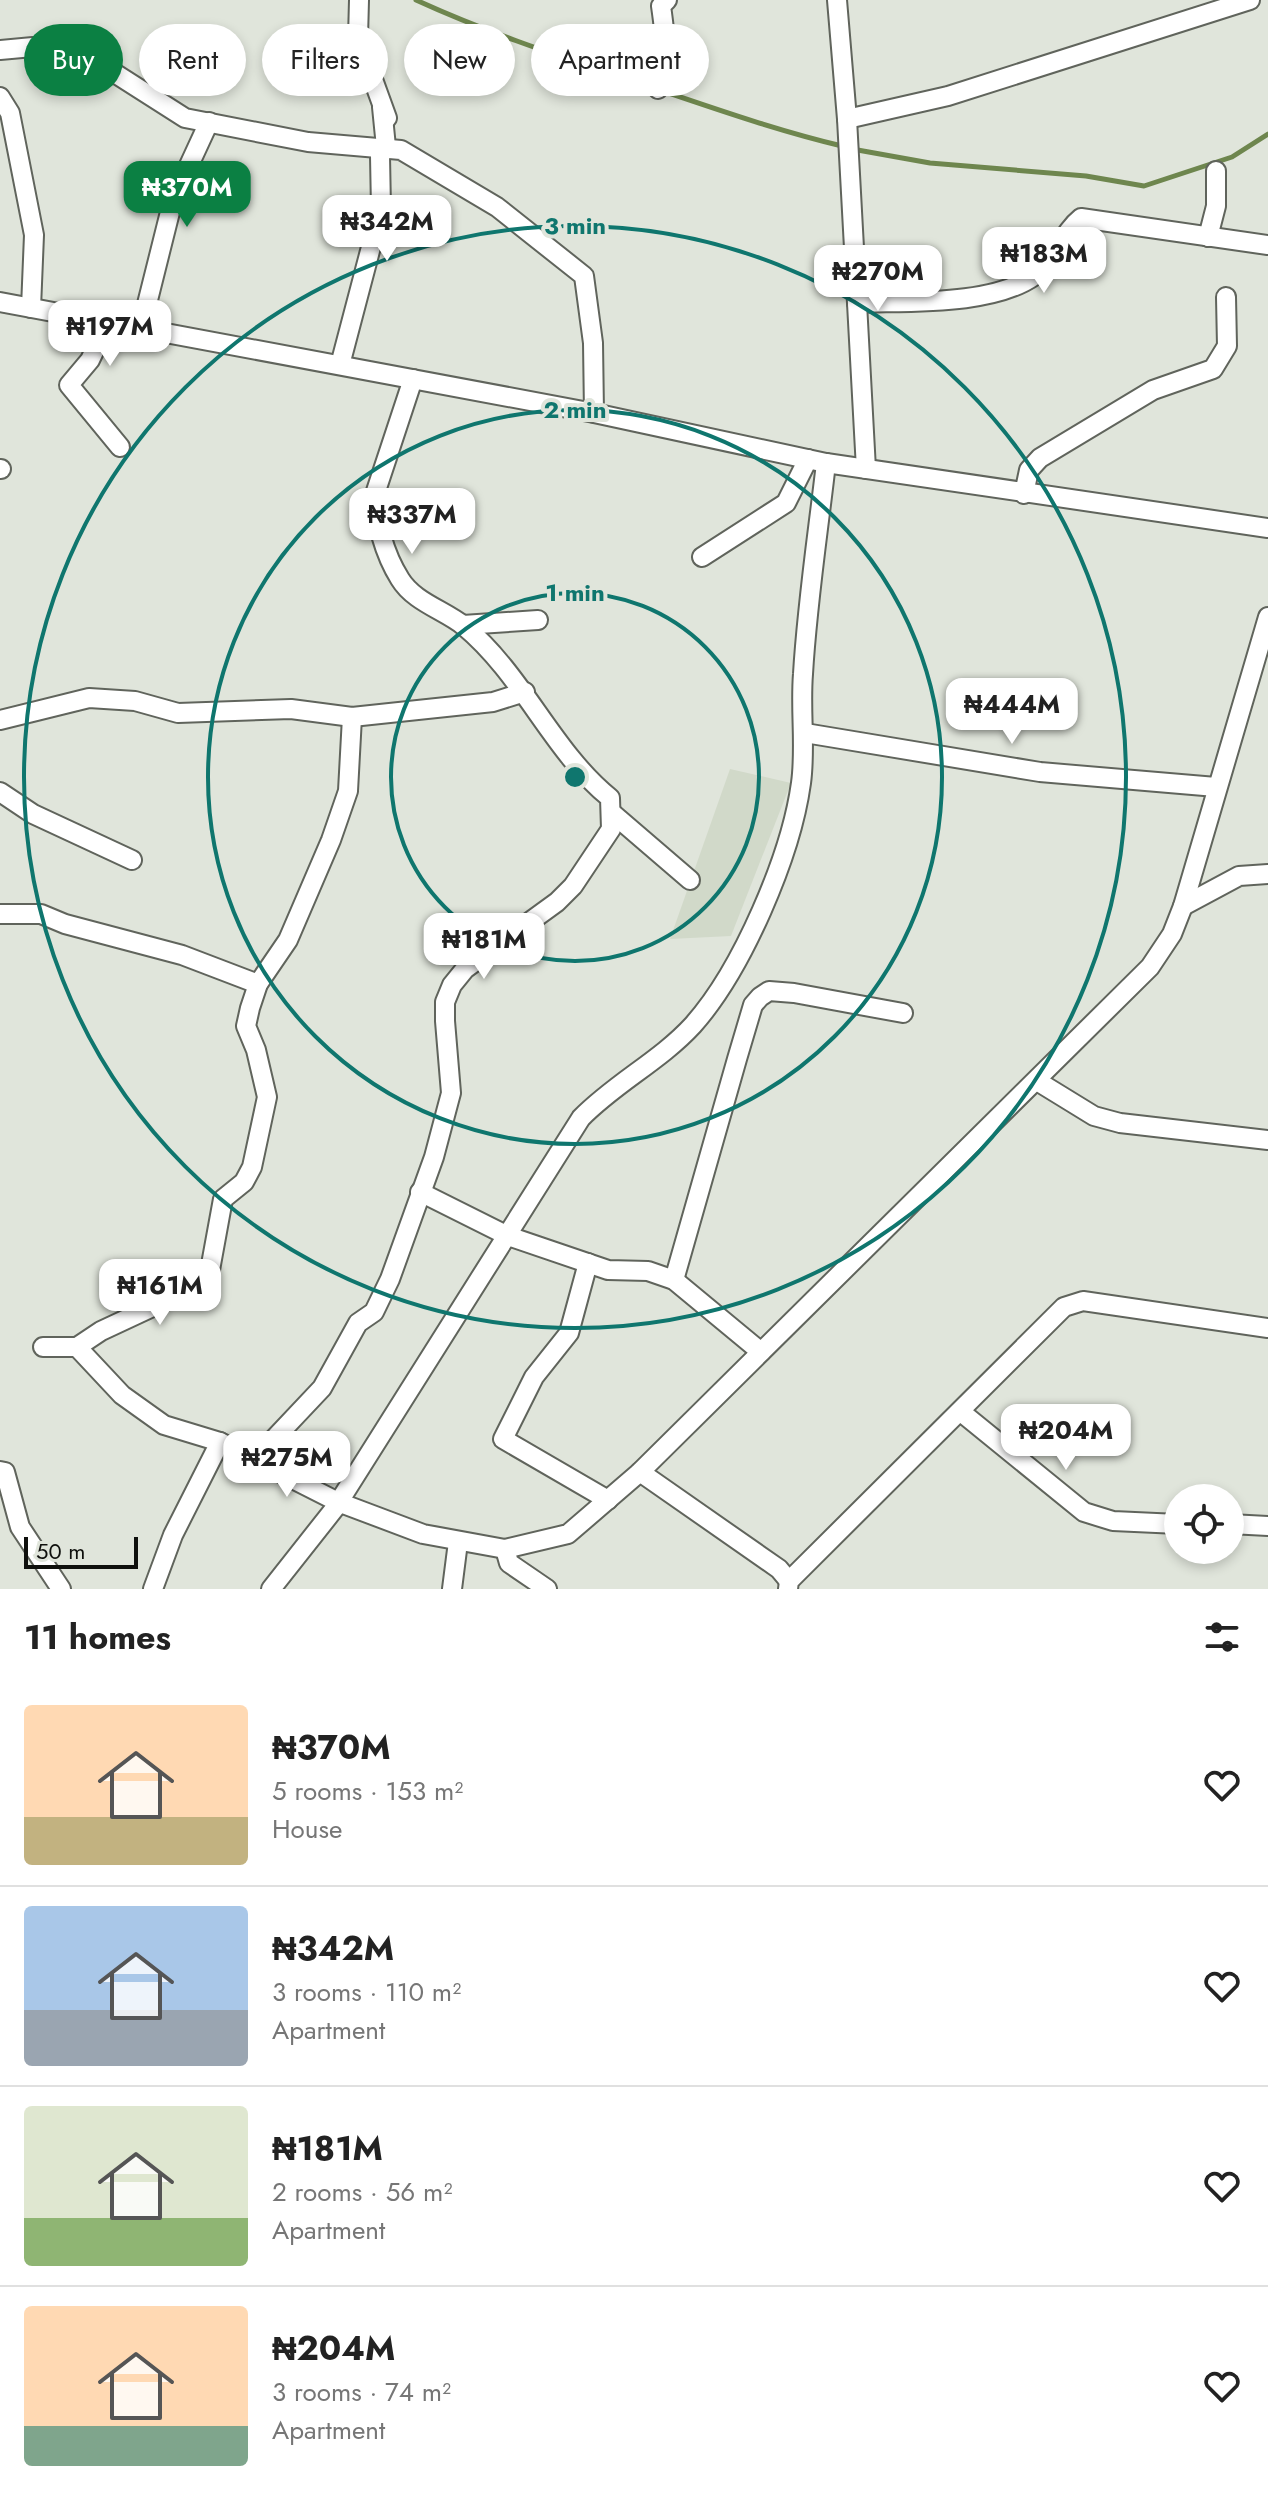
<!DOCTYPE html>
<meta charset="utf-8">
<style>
:root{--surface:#fff;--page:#f6f6f6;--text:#222;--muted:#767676;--line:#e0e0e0;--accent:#0b8043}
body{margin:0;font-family:Jost,sans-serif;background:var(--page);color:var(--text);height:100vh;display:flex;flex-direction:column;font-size:30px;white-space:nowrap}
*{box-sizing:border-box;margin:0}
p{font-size:26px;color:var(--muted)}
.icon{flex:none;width:44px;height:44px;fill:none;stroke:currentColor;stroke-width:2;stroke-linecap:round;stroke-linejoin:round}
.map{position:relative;height:1589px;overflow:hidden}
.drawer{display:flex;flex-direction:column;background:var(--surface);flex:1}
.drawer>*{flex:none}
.hud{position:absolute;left:24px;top:24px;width:800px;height:72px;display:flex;gap:16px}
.buttons{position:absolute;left:1164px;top:1484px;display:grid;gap:16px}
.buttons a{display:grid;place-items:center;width:80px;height:80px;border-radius:50%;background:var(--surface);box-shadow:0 4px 12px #0003;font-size:40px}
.scale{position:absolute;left:24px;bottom:20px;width:114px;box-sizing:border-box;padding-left:8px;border:4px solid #0f100d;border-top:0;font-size:22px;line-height:28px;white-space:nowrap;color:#0f100d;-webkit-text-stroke:6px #e0e5db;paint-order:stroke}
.price{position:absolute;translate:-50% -68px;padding:0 18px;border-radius:16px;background:#fff;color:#222;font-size:26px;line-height:52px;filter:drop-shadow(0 2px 4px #0008)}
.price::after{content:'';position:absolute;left:50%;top:48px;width:24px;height:18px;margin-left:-12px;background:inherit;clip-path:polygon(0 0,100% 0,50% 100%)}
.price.on{background:var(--accent);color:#fff}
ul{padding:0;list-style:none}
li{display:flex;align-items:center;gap:24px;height:200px;padding:0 24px}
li+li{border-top:2px solid var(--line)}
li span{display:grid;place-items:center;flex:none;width:224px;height:160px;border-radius:8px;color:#555}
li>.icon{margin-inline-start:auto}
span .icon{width:96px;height:96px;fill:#fffc;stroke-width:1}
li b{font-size:34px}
h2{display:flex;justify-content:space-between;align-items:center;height:96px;padding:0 24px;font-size:34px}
.pill{padding:0 28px;border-radius:36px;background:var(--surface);box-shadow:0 4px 12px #0003;font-size:28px;line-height:72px}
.pill.on{background:var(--accent);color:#fff}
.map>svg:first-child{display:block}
.built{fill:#d1d9c9}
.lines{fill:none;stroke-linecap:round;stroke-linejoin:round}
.stream{stroke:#6e864e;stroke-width:5}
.minor-casing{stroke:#60645c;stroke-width:22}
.minor{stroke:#fff;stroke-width:18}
.ring{fill:none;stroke:#0f766e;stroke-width:4}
.centre{fill:#0f766e;stroke:#e0e5db;stroke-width:4}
.ring-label{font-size:24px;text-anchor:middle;font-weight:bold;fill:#0f766e;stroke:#e0e5db;stroke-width:8;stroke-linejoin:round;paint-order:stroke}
</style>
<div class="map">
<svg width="1268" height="1589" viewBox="0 0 1268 1589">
<rect width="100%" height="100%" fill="#e0e5db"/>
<polygon class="built" points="730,769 791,783 731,936 670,939"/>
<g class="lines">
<g class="stream">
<path d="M 416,0 C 490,34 568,59 645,85 C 710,107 775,130 842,146"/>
<polyline points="852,149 930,163 1086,176 1144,186 1232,157 1268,134"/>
</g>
<g class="minor-casing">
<g id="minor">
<polyline points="359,0 358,38 387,118"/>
<polyline points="837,0 847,119 866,469"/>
<polyline points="0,50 33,47 105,67 185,118 308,142 401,150 497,207 584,276 593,343 594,413"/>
<path d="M 658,89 C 668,54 666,41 661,6 L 667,0"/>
<polyline points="0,97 10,113 34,235 31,308"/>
<polyline points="847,119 948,96 1250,0"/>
<polyline points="1208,237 1216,206 1216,171"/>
<polyline points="0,302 594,413 826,463 1268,528"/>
<path d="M 857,303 C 908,301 991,306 1034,276 C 1055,261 1062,233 1081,218 L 1268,245"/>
<polyline points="108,322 90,360 69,385 120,447"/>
<polyline points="141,328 173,200 209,122"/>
<polyline points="340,365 381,209 380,156 386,147 382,107"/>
<polyline points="0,469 1,469"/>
<polyline points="1024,494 1029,470 1040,458 1153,390 1213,369 1227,346 1226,297"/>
<polyline points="702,557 786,503 808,459"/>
<polyline points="463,625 538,620"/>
<polyline points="0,720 89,698 135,701 178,713 291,709 352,717 493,702 525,692"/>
<polyline points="805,733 1040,772 1216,787"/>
<polyline points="0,792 33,814 132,860"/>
<polyline points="612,813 690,880"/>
<polyline points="1183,906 1239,876 1268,874"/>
<polyline points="0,914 41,914 65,924 182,955 258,984"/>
<polyline points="1037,1081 1094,1116 1120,1123 1268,1140"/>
<polyline points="420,1192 508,1236 608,1270 648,1271 674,1280 761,1352"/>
<polyline points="588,1263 569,1333 534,1377 503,1439 608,1500"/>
<polyline points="674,1280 737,1059 753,1005 760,997 769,991 794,993 903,1013"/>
<polyline points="43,1347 77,1347 101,1331 208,1281 223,1199 244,1182 252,1167 267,1097 256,1050 246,1026 250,1008 258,984 288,940 331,840 348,791 352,717"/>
<polyline points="77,1347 122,1395 164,1425 220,1442 338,1502 423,1534 505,1549 568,1534 640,1472 1150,967 1172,934 1183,906 1268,617"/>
<polyline points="961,1412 1084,1512 1113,1521 1178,1524"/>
<path d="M 255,1459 L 322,1388 L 358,1323 L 374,1312 L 390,1279 L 434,1157 L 451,1093 L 445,1021 L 445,1002 L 452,985 L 465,969 L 557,902 L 573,886 L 611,829 L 610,798 C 551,750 524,676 464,626 C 444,610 414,602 400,579 C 385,555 374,520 376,491 L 413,379"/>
<polyline points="0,1471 5,1472 20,1527 61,1589"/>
<polyline points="640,1472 779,1569 789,1581"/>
<polyline points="1230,1524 1268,1526"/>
<polyline points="505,1549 509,1563 547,1589"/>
<polyline points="153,1589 173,1535 220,1442"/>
<path d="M 271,1589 L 335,1508 L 581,1118 C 615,1083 660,1061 693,1025 C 742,970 791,856 801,783 C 806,747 800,711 803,674 C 807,604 818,533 826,463"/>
<polyline points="452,1589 458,1542"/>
<polyline points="788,1589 789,1581 1064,1307 1083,1301 1268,1328"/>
</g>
</g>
<use href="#minor" class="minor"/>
</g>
<g class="ring">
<circle cx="575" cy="777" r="184"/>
<circle cx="575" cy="777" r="367"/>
<circle cx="575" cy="777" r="551"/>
</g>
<circle cx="575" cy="777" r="12" class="centre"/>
<g class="ring-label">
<text x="575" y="234">3 min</text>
<text x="575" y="418">2 min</text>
<text x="575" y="601">1 min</text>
</g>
</svg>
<div class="buttons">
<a><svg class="icon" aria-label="locate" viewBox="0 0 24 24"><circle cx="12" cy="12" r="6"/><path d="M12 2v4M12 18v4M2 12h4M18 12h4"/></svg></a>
</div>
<div class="scale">50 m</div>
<b class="price on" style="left:187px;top:229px">₦370M</b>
<b class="price" style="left:387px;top:263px">₦342M</b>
<b class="price" style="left:1044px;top:295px">₦183M</b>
<b class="price" style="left:878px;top:313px">₦270M</b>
<b class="price" style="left:110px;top:368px">₦197M</b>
<b class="price" style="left:412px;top:556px">₦337M</b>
<b class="price" style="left:1012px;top:746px">₦444M</b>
<b class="price" style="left:484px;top:981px">₦181M</b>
<b class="price" style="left:160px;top:1327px">₦161M</b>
<b class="price" style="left:1066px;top:1472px">₦204M</b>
<b class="price" style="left:287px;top:1499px">₦275M</b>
<div class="hud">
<a class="pill on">Buy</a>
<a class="pill">Rent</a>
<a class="pill">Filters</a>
<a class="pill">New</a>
<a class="pill">Apartment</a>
</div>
</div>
<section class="drawer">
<h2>11 homes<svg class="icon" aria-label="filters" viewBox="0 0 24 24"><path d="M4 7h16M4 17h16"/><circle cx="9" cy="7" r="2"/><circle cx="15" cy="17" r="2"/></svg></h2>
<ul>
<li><span style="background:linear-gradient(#ffd9b3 70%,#c2b280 0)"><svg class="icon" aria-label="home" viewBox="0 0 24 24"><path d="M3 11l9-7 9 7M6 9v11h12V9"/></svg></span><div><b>₦370M</b><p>5 rooms · 153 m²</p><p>House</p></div><svg class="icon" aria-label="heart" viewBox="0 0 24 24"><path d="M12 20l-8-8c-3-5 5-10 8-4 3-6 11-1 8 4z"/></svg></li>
<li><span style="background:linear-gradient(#a9c7e8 65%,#9aa5b1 0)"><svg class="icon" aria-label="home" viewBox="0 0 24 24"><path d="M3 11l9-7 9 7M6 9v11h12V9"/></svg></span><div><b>₦342M</b><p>3 rooms · 110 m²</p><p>Apartment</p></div><svg class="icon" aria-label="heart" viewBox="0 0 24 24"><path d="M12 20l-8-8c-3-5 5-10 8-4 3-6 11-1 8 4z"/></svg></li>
<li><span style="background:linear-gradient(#dfe7d0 70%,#8fb573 0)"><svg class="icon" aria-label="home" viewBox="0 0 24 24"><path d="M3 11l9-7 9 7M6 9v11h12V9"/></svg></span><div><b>₦181M</b><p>2 rooms · 56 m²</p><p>Apartment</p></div><svg class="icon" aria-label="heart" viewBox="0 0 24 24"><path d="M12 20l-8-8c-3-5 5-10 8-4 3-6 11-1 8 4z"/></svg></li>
<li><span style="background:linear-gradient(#ffd9b3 75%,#7fa58c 0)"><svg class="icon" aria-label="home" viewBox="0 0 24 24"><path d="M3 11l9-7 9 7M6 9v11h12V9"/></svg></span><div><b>₦204M</b><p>3 rooms · 74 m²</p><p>Apartment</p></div><svg class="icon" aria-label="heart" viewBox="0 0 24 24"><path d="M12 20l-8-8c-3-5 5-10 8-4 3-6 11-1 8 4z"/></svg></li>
</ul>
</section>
